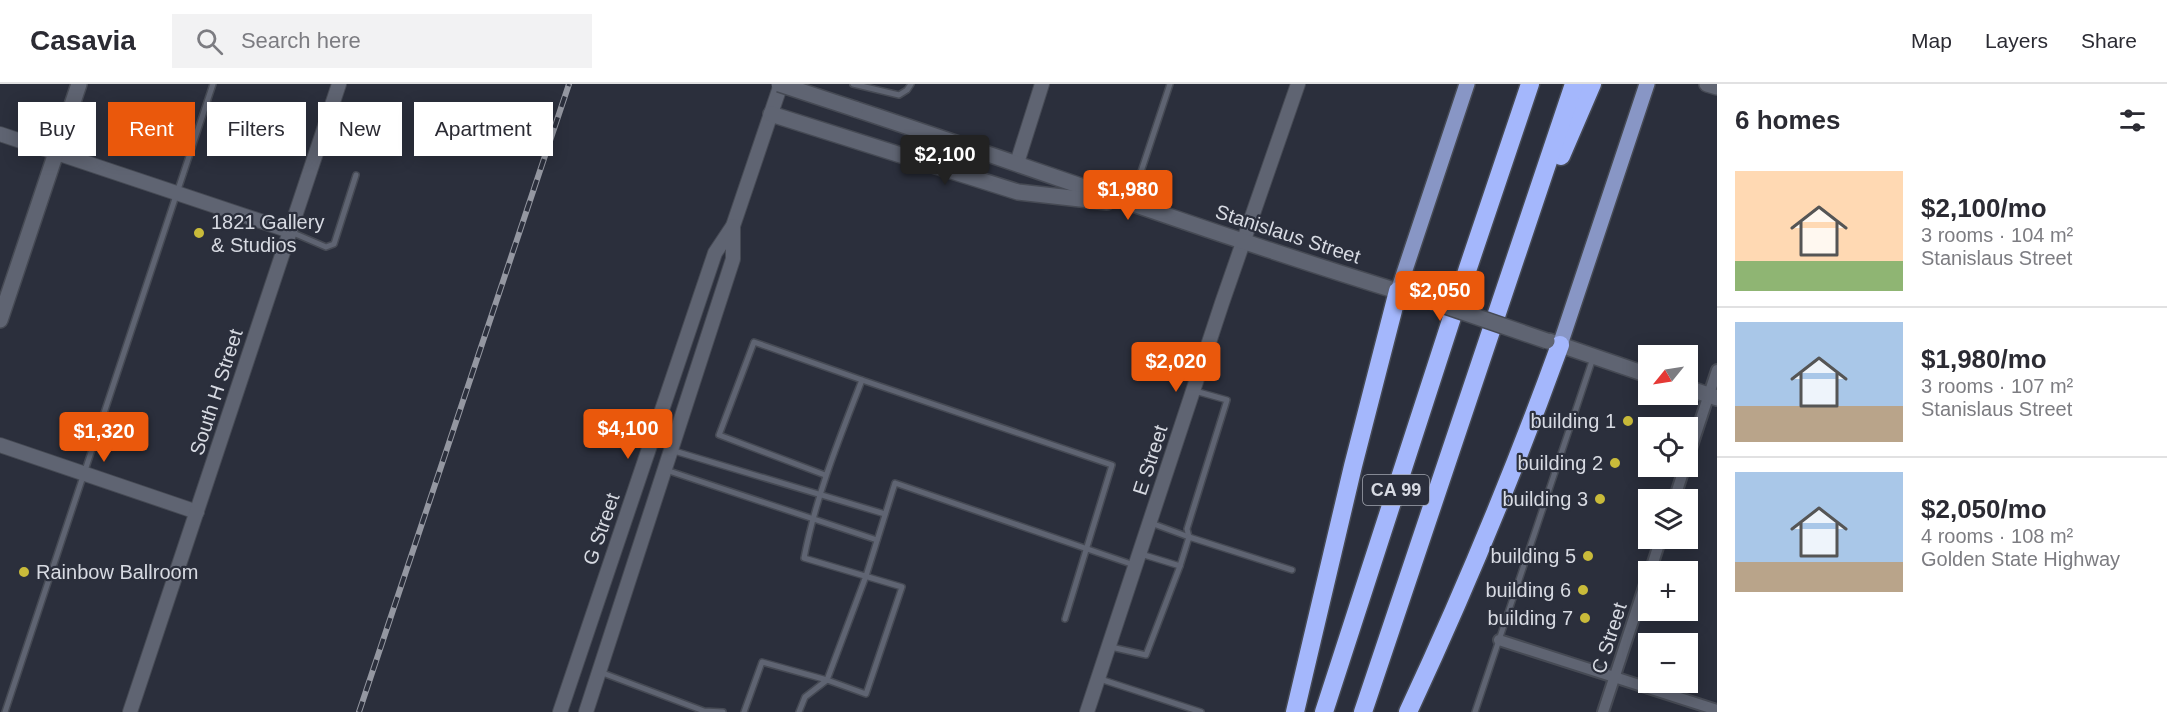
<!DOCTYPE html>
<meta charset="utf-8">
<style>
:root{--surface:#fff;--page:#f2f2f3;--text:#2b2b33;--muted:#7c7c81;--line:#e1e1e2;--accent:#ea580c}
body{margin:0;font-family:Helvetica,sans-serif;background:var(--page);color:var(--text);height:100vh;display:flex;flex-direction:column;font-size:22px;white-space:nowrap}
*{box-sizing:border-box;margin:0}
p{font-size:20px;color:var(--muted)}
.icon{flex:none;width:33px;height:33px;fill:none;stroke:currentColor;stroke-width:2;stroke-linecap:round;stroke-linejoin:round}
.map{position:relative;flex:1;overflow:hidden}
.drawer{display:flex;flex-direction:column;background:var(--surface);width:450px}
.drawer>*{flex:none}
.hud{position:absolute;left:18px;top:18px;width:570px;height:54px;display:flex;gap:12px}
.needle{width:39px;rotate:240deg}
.controls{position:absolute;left:1638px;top:261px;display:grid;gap:12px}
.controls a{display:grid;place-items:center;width:60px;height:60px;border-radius:0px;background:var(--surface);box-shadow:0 3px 15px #0003;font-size:30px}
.price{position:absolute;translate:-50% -51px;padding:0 14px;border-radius:6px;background:var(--accent);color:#fff;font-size:20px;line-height:39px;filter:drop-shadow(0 2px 3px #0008)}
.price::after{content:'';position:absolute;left:50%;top:36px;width:18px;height:14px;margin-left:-9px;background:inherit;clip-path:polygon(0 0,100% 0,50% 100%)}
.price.on{background:#222;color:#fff}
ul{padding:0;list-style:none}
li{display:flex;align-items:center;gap:18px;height:150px;padding:0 18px}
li+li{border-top:2px solid var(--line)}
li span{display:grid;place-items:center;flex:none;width:168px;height:120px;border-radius:0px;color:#555}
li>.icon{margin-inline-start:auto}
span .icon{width:72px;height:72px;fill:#fffc;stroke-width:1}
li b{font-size:26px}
h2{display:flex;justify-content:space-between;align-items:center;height:72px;padding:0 18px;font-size:26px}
.chip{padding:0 21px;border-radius:0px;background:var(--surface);box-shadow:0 3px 15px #0003;font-size:21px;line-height:54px}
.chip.on{background:var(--accent);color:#fff}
header{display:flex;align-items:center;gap:36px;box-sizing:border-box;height:84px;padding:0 30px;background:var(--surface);border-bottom:2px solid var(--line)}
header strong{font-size:28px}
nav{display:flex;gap:33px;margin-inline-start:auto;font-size:21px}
.search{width:420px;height:54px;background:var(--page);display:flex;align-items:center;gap:15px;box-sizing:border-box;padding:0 21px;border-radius:0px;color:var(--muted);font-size:22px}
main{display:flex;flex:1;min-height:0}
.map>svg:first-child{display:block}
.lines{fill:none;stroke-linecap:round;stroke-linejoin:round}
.service-casing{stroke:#464a54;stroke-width:8}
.minor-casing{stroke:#464a54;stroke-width:14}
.tertiary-casing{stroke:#464a54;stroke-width:16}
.secondary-casing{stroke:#464a54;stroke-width:18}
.primary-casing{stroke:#464a54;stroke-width:18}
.motorway-casing{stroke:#464a54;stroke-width:21}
.service{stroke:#5f6472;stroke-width:5}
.minor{stroke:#5f6472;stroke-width:10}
.tertiary{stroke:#5f6472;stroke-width:14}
.secondary{stroke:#5f6472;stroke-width:15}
.primary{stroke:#8896c5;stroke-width:15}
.motorway{stroke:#a4b7fc;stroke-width:18}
.rail-casing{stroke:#9497a1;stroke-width:6}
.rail{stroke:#2b2f3c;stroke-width:4;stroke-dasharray:11;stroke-linecap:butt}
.secondary-bridge-casing{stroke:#464a54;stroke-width:18;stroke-linecap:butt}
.secondary-bridge{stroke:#5f6472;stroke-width:15}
.poi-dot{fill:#c9bb3a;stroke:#2b2f3c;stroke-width:2}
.labels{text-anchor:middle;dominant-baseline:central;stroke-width:4.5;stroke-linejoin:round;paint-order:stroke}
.shield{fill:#2b2f3c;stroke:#a3a7b0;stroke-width:1.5}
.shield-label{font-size:18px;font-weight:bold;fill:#d7dae2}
.poi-label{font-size:20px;fill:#d7dae2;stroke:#2b2f3c;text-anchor:end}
.street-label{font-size:20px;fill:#d7dae2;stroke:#2b2f3c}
</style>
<header>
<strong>Casavia</strong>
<div class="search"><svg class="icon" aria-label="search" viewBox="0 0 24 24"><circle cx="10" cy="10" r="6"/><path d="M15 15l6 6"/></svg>Search here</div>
<nav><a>Map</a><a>Layers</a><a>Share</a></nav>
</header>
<main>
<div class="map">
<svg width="1717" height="628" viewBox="0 0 1717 628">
<rect width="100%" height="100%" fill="#2b2f3c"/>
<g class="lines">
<g class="service-casing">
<g id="service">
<polyline points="853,0 899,11 907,6 911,0"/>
<polyline points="1131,118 1170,0"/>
<polyline points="291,148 326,163 334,160 356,91"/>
<polyline points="862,296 1112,381 1065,535"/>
<polyline points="671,366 885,430"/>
<polyline points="666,386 877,456"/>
<path d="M 825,391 L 719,351 L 754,258 L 862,296 C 839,355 816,412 804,474 L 902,503 L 866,610 L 827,596 L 866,492 L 895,399 L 1134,481"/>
<polyline points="1151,439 1189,453"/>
<polyline points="1189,453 1187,445 1227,316 1195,307"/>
<polyline points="1141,470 1180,482 1189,453 1292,486"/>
<polyline points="1111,563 1146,571 1180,482"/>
<polyline points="600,588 704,627 723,628"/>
<polyline points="1100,595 1201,628"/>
<polyline points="5,628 213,0"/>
<polyline points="744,628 762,578 827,596"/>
<polyline points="799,628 805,613 827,596"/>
<polyline points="1475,628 1593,274"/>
</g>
</g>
<g class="minor-casing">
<g id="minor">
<polyline points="1688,374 1717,286"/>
<polyline points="1674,416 1685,382"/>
<polyline points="1650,488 1661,454"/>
<polyline points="1499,556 1717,626"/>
<polyline points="1603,628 1648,491"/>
</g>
</g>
<g class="tertiary-casing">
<g id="tertiary">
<polyline points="0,50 290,147"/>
<polyline points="1017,79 1042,0"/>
<polyline points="0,361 197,428"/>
<polyline points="130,628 339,0"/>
<polyline points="560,628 715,169 733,142 781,0"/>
<polyline points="586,628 733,175 733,142"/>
<polyline points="1087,628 1222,219 1298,0"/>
</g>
</g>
<g class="secondary-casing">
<g id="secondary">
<polyline points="1707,0 1717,3"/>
<path d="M 855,25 C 1039,86 1221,153 1407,210"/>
<polyline points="771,30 1018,108 1107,118"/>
<polyline points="0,236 79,0"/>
<polyline points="1549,257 1648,291"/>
<polyline points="1688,304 1717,314"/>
</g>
</g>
<g class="primary-casing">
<g id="primary">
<polyline points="1398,207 1467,0"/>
<polyline points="1560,261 1647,0"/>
</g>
</g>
<g class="motorway-casing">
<g id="motorway">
<polyline points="1561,72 1592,0"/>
<polyline points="1295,628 1353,382 1398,207"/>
<polyline points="1324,628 1468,184 1530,0"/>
<polyline points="1363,628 1574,0"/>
<path d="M 1408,628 C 1464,508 1515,385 1560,261"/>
</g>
</g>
<use href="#service" class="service"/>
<use href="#minor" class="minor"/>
<use href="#tertiary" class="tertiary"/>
<use href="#secondary" class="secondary"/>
<use href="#primary" class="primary"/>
<use href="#motorway" class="motorway"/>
<g class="rail-casing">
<polyline id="rail" points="359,628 569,0"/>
</g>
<use href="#rail" class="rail"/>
<g class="secondary-bridge-casing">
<g id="secondary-bridge">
<polyline points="779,0 855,25"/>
<polyline points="1413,211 1547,257"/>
</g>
</g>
<use href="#secondary-bridge" class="secondary-bridge"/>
</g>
<g class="poi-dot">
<circle cx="199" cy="149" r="6"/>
<circle cx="1628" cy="337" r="6"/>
<circle cx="1615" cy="379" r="6"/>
<circle cx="1600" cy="415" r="6"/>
<circle cx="1588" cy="472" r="6"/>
<circle cx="24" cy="488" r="6"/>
<circle cx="1583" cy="506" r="6"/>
<circle cx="1585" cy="534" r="6"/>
</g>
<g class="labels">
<rect class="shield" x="1363" y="391" width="66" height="30" rx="4.5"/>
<g class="shield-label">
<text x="1396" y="406">CA 99</text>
</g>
<g class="poi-label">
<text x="211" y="138" text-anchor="start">1821 Gallery<tspan x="211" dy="23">&amp; Studios</tspan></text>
<text x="1616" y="337">building 1</text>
<text x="1603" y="379">building 2</text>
<text x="1588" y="415">building 3</text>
<text x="1576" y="472">building 5</text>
<text x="36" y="488" text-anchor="start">Rainbow Ballroom</text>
<text x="1571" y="506">building 6</text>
<text x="1573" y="534">building 7</text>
</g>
<g class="street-label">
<text transform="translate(1288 150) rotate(18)">Stanislaus Street</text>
<text transform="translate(216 308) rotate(-72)">South H Street</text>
<text transform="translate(1150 376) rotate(-72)">E Street</text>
<text transform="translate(601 445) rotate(-71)">G Street</text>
<text transform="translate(1609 554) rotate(-72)">C Street</text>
</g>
</g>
</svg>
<div class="controls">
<a><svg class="needle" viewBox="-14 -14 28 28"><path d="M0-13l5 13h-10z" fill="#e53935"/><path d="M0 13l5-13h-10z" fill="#7c7c81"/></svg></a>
<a><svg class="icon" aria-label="locate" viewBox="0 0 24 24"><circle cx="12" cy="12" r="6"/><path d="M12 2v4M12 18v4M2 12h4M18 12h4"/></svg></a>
<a><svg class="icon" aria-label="layers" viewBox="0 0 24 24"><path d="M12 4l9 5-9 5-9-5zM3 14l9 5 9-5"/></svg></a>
<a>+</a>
<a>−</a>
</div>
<b class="price on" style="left:945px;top:102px">$2,100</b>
<b class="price" style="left:1128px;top:137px">$1,980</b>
<b class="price" style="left:1440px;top:238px">$2,050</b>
<b class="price" style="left:1176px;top:309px">$2,020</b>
<b class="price" style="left:628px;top:376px">$4,100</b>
<b class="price" style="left:104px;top:379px">$1,320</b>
<div class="hud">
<a class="chip">Buy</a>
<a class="chip on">Rent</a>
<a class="chip">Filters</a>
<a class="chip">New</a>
<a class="chip">Apartment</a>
</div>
</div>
<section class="drawer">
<h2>6 homes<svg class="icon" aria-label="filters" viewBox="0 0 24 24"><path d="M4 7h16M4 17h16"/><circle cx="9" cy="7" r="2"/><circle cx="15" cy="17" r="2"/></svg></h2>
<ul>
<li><span style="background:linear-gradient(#ffd9b3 75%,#8fb573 0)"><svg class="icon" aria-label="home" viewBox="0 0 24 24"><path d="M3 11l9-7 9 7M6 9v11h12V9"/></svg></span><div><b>$2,100/mo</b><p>3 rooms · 104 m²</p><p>Stanislaus Street</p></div></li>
<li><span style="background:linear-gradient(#a9c7e8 70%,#b9a48a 0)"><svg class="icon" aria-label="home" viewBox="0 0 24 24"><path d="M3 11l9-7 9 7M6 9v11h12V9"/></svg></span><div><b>$1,980/mo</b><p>3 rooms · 107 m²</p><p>Stanislaus Street</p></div></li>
<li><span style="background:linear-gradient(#a9c7e8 75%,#b9a48a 0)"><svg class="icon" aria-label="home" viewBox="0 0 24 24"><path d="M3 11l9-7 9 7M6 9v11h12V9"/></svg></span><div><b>$2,050/mo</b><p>4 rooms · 108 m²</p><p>Golden State Highway</p></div></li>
</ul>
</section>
</main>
